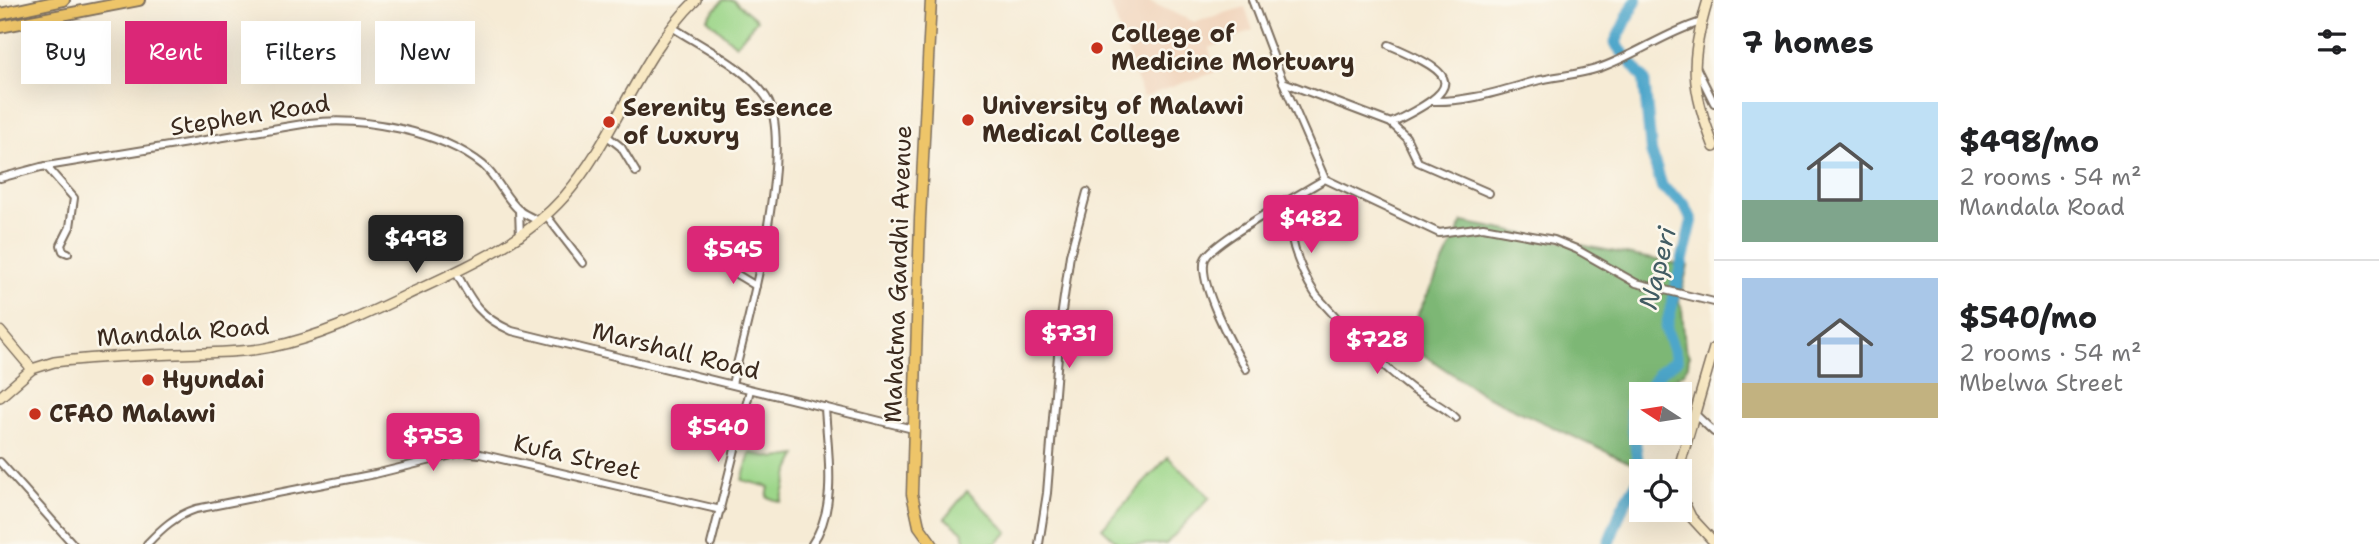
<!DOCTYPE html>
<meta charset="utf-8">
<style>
:root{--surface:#fff;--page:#f6f6f6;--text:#202124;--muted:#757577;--line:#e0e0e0;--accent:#db2777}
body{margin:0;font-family:"Shantell Sans",sans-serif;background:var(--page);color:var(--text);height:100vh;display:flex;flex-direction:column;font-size:26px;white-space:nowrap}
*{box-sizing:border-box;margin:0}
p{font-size:23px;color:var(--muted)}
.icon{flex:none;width:38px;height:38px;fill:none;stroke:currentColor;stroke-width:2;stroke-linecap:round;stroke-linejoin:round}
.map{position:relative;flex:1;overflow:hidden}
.sheet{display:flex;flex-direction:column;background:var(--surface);width:665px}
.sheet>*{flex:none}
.top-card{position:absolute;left:21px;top:21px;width:665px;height:63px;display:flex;gap:14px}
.needle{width:46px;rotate:282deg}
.tools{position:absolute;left:1629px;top:382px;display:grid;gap:14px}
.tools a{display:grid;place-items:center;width:63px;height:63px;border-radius:0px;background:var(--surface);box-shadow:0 7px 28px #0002;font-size:35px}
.price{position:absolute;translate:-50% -60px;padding:0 16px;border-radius:7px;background:var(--accent);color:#fff;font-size:23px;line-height:46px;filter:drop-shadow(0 2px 4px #0008)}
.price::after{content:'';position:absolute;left:50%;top:42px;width:21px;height:16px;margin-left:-10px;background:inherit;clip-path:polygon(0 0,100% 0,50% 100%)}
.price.active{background:#222;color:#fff}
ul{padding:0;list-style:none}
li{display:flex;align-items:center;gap:21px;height:175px;padding:0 28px}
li+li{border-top:2px solid var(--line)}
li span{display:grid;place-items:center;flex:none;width:196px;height:140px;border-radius:0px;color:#555}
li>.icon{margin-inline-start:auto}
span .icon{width:84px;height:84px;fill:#fffc;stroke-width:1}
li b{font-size:30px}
h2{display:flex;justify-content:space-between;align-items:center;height:84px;padding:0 28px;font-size:30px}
.pill{padding:0 24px;border-radius:0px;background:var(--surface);box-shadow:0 7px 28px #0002;font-size:24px;line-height:63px}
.pill.active{background:var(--accent);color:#fff}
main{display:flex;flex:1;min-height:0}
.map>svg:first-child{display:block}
.built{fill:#f1d5bd}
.green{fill:#9cd689;stroke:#6c8054;stroke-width:2}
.forest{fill:#7db775;stroke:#5c704a;stroke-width:2}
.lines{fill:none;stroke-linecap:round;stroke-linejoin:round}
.river{stroke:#4da6ca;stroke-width:12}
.street-casing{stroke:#7c6e5e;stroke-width:10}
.secondary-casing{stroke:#7c6e5e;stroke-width:12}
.primary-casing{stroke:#7c6e5e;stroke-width:13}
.highway-casing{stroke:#7c6e5e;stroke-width:14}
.street{stroke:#fff;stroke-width:6}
.secondary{stroke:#f8e8c3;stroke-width:9}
.primary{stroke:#eec569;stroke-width:10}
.highway{stroke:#eec569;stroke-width:10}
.poi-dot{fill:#c8321e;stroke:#fbf7ec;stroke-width:2.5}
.labels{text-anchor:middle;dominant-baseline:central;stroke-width:5;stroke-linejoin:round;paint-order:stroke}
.poi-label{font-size:24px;font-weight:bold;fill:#3b2a1e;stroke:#fbf7ec;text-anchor:start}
.street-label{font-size:24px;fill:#3b2a1e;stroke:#fbf7ec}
.water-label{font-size:26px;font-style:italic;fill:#425c63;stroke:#fbf7ec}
</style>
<main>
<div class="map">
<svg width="1714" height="544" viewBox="0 0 1714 544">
<rect width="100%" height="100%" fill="#fbf7ec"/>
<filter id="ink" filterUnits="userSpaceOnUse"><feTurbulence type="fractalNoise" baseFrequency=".0143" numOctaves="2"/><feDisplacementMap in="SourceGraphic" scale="14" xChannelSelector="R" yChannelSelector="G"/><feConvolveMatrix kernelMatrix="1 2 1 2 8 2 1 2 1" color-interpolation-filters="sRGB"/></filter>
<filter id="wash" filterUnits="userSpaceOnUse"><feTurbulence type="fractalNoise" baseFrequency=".00686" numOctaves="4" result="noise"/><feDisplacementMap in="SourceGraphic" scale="28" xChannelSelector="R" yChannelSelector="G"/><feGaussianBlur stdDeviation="1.57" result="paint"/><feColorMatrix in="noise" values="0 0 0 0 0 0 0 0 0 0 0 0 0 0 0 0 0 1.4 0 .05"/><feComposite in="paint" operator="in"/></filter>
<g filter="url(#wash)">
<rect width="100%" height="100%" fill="#f6ebd5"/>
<polygon class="built" points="1109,0 1146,0 1194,22 1245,7 1253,30 1209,48 1215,72 1143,97"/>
<g class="green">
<polygon points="723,0 733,0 757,20 736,45 707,19"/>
<polygon points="750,453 776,458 797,455 789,472 781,502 767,497 769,487 742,480"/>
<polygon points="1168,457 1210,497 1166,544 1119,544 1102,528"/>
<polygon points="967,491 1008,532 996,544 966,544 963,532 945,518"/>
</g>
<polygon class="forest" points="1463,222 1688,266 1679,301 1682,309 1685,347 1689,356 1688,365 1682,374 1652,390 1649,394 1642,394 1635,431 1639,457 1637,466 1484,395 1404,342"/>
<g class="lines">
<g class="river">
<polyline points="1636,0 1615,43 1644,79 1651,151 1662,187 1684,204 1692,221 1666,329 1677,360 1661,371 1644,394"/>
<polyline points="1608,544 1623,506 1640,478 1631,411 1642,397"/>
</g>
</g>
</g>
<g filter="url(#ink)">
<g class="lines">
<g class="street-casing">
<g id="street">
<polyline points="1252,0 1283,82 1325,179 1439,233 1483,227 1554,240 1576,249 1636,283 1714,302"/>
<path d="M 672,27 C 701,46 747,68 766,97 C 797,143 746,328 732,384"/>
<path d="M 1389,45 C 1462,76 1463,88 1391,123"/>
<polyline points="1696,67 1714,103"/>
<polyline points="1283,82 1391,123 1406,137 1418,162 1489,193"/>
<path d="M 1431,101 C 1469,102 1500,91 1536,81 C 1556,76 1578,75 1599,68 C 1634,56 1665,33 1701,22"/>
<polyline points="607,136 621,147 636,172"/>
<polyline points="46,166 74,198 70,227 61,245 63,251 68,253"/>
<path d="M 0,178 L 41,167 L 309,123 C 361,116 441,131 483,165 C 498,178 505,199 520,211 C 525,215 533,218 539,221"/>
<path d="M 1287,200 C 1288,234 1298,268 1316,295 C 1345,328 1377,362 1411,388 C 1425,399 1443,405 1456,418"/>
<polyline points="519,210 520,237"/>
<polyline points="546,215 583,263"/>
<polyline points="723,266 756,286"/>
<path d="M 456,272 C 472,303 480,317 512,331 L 913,429"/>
<path d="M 1246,369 C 1234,349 1197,282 1205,259 C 1213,241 1304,192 1325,179"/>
<polyline points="1694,413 1714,432"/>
<polyline points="0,462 73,544"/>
<path d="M 147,544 C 162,528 175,516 196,509 L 375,474 L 464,452 L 480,454 L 721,510"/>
<polyline points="711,544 750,390"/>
<path d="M 812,544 C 839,506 827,450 825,407"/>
<polyline points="1039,544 1047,493 1061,318 1070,255 1087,192"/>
</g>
</g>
<g class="secondary-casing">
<g id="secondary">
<path d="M 1708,0 C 1689,63 1691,86 1714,147"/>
<polyline points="0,331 32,369"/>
<path d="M 0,397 L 32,369 L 54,362 C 103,356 153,355 202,353 C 224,352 249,352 271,347 C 321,337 367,314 413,292 C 467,267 524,242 564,197 C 617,136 638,57 696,0"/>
<polyline points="1678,471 1714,348"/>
<polyline points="1680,494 1691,517 1714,542"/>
</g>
</g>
<g class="primary-casing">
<polyline id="primary" points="931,0 920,219 912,494 919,526 932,544"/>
</g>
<g class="highway-casing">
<g id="highway">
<polyline points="0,14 64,0"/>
<polyline points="0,27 139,0"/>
</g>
</g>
<use href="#street" class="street"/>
<use href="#secondary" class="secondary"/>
<use href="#primary" class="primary"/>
<use href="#highway" class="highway"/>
</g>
</g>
<g class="poi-dot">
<circle cx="1097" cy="48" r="7"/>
<circle cx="968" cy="120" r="7"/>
<circle cx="609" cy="122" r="7"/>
<circle cx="148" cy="380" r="7"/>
<circle cx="35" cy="414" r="7"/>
</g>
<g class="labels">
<g class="poi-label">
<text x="1111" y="34">College of<tspan x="1111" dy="28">Medicine Mortuary</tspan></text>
<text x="982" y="106">University of Malawi<tspan x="982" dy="28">Medical College</tspan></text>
<text x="623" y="108">Serenity Essence<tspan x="623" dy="28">of Luxury</tspan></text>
<text x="162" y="380">Hyundai</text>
<text x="49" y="414">CFAO Malawi</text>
</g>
<g class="street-label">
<text transform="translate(250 115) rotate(-9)">Stephen Road</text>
<text transform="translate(898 274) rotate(-88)">Mahatma Gandhi Avenue</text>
<text transform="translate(183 332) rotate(-4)">Mandala Road</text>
<text transform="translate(676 351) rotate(14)">Marshall Road</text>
<text transform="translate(577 457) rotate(13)">Kufa Street</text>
</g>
<g class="water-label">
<text transform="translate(1657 268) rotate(-76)">Naperi</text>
</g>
</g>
</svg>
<div class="tools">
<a><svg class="needle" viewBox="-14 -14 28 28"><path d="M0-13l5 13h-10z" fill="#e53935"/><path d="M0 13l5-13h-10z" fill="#757577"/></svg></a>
<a><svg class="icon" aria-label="locate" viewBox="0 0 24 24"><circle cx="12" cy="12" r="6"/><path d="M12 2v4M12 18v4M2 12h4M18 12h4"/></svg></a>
</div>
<b class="price" style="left:1311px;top:255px">$482</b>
<b class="price active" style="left:416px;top:275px">$498</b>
<b class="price" style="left:733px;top:286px">$545</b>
<b class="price" style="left:1069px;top:370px">$731</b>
<b class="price" style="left:1377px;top:376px">$728</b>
<b class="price" style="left:718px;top:464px">$540</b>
<b class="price" style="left:433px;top:473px">$753</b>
<div class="top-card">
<a class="pill">Buy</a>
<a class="pill active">Rent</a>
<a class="pill">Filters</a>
<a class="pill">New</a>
</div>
</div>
<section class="sheet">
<h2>7 homes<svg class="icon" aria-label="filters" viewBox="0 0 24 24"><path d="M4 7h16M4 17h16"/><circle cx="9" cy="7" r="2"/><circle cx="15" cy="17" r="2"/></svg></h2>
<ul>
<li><span style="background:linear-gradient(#bfe0f5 70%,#7fa58c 0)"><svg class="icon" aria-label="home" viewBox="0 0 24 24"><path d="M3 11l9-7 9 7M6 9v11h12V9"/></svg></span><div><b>$498/mo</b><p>2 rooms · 54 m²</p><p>Mandala Road</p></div></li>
<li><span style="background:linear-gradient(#a9c7e8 75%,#c2b280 0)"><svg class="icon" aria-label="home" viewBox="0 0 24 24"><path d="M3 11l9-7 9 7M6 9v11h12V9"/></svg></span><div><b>$540/mo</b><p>2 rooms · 54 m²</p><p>Mbelwa Street</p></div></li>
</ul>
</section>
</main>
